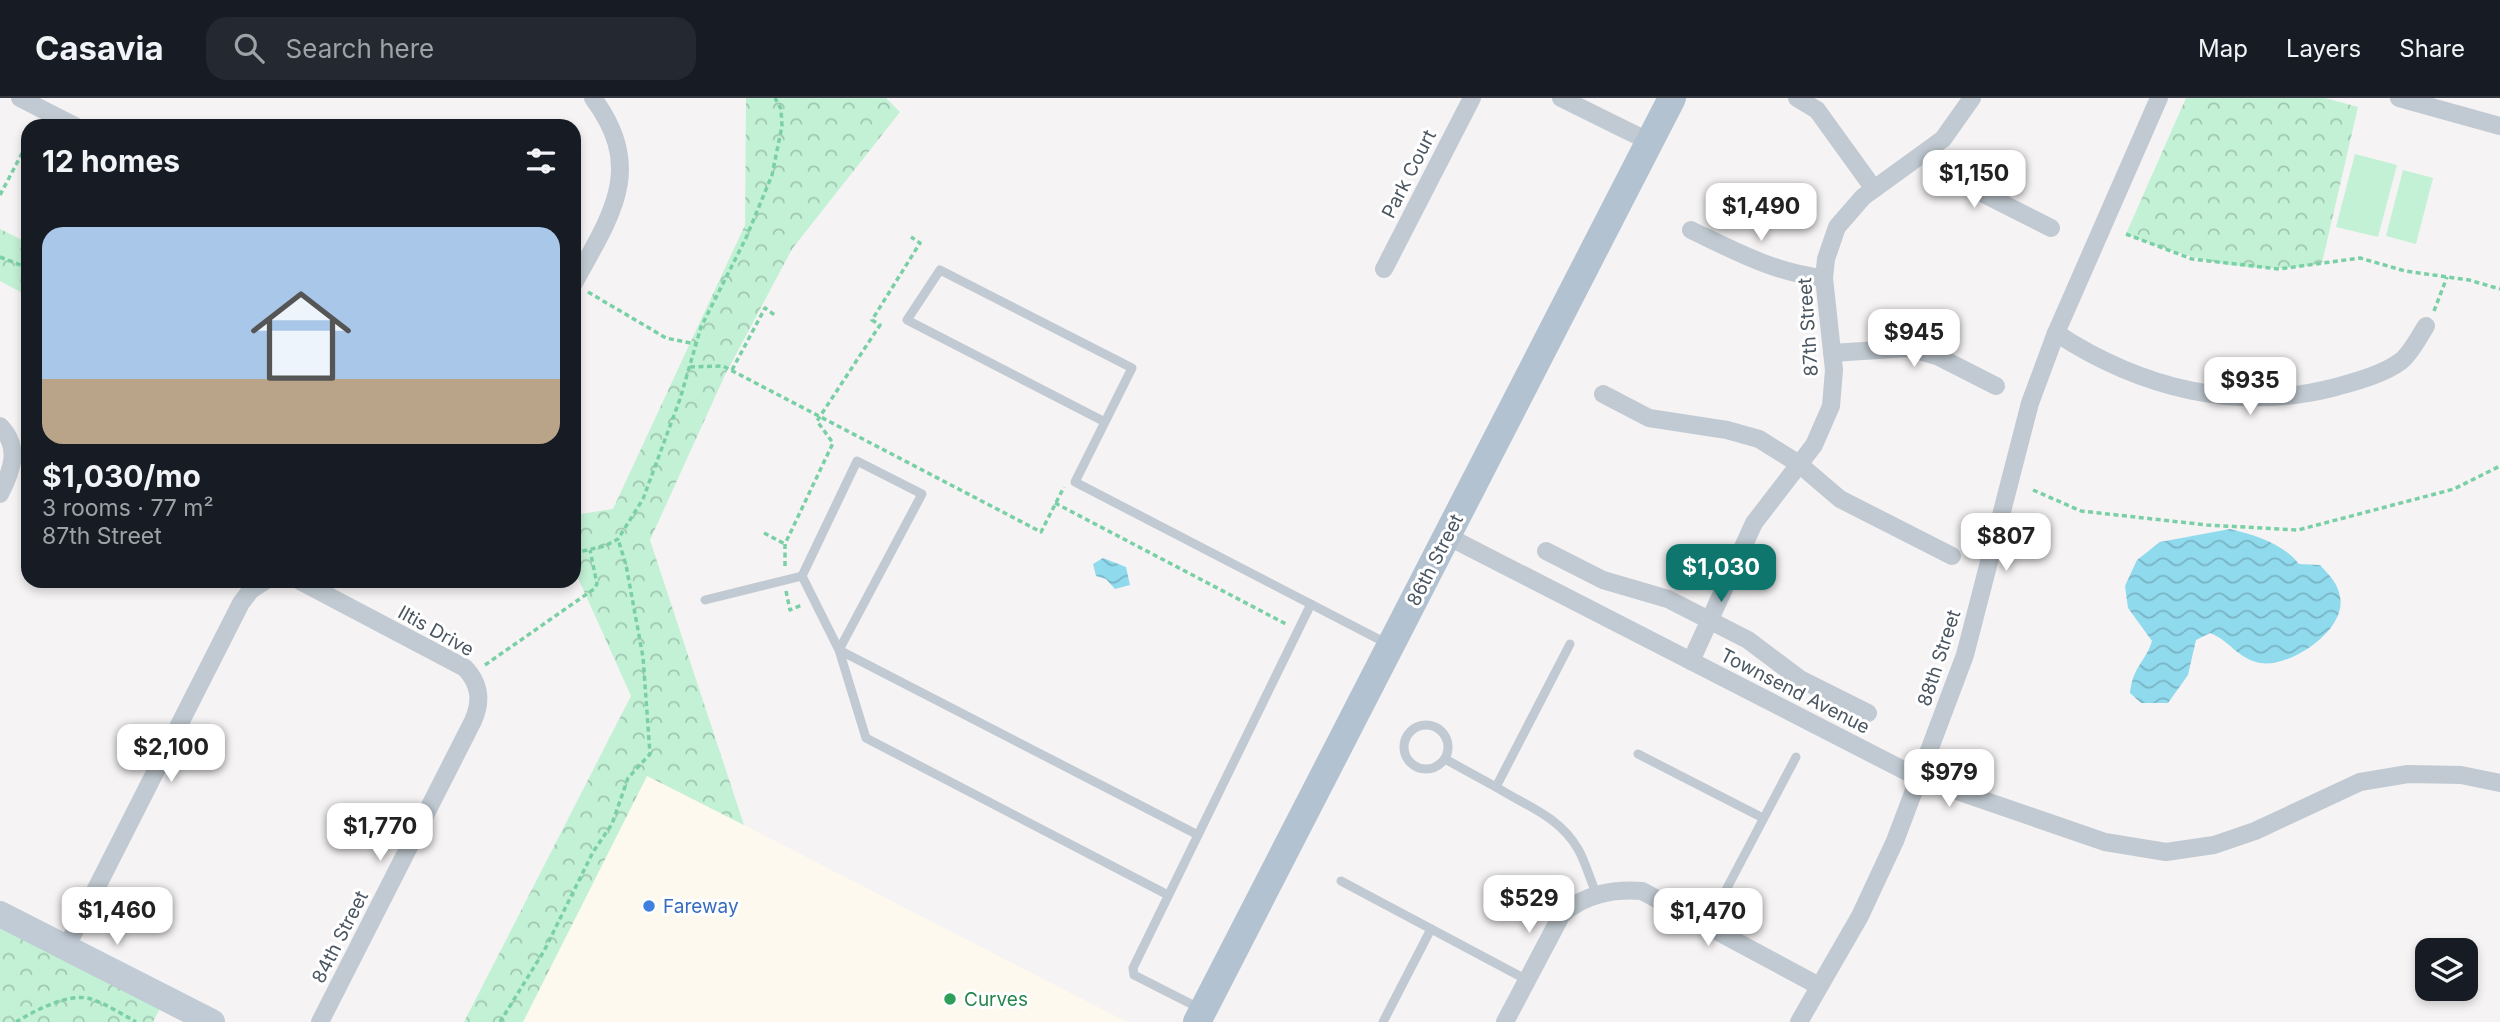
<!DOCTYPE html>
<meta charset="utf-8">
<style>
:root{--surface:#171b24;--page:#242831;--text:#f1f3f6;--muted:#9ea1a6;--line:#363941;--accent:#0f766e}
body{margin:0;font-family:Inter,sans-serif;background:var(--page);color:var(--text);height:100vh;display:flex;flex-direction:column;font-size:26px;white-space:nowrap}
*{box-sizing:border-box;margin:0}
p{font-size:23px;color:var(--muted)}
.icon{flex:none;width:38px;height:38px;fill:none;stroke:currentColor;stroke-width:2;stroke-linecap:round;stroke-linejoin:round}
.map{position:relative;flex:1;overflow:hidden}
.sheet{position:absolute;left:21px;top:21px;width:560px;height:469px;display:flex;flex-direction:column;background:var(--surface);border-radius:21px;box-shadow:0 4px 10px #0003}
.sheet>*{flex:none}
.buttons{position:absolute;left:2415px;top:840px;display:grid;gap:14px}
.buttons a{display:grid;place-items:center;width:63px;height:63px;border-radius:14px;background:var(--surface);box-shadow:0 4px 10px #0003;font-size:35px}
.price{position:absolute;translate:-50% -60px;padding:0 16px;border-radius:14px;background:#fff;color:#222;font-size:23px;line-height:46px;filter:drop-shadow(0 2px 4px #0008)}
.price::after{content:'';position:absolute;left:50%;top:42px;width:21px;height:16px;margin-left:-10px;background:inherit;clip-path:polygon(0 0,100% 0,50% 100%)}
.price.selected{background:var(--accent);color:#fff}
ul{padding:0;list-style:none}
li{display:grid;align-content:center;gap:14px;height:371px;padding:0 21px}
li+li{border-top:2px solid var(--line)}
li span{display:grid;place-items:center;height:217px;border-radius:21px;color:#555}
li>.icon{margin-inline-start:auto}
span .icon{width:126px;height:126px;fill:#fffc;stroke-width:1}
li b{font-size:30px}
h2{display:flex;justify-content:space-between;align-items:center;height:84px;padding:0 21px;font-size:30px}
header{display:flex;align-items:center;gap:42px;box-sizing:border-box;height:98px;padding:0 35px;background:var(--surface);border-bottom:2px solid var(--line)}
header strong{font-size:33px}
nav{display:flex;gap:38px;margin-inline-start:auto;font-size:24px}
.search{width:490px;height:63px;background:var(--page);display:flex;align-items:center;gap:18px;box-sizing:border-box;padding:0 24px;border-radius:21px;color:var(--muted);font-size:26px}
.map>svg:first-child{display:block}
.commercial{fill:#fdf9ef}
.park{fill:url(#park-crowns)}
.pitch{fill:#c3f1d5}
.water{fill:url(#water-waves)}
.lines{fill:none;stroke-linecap:round;stroke-linejoin:round}
.path{stroke:#7ad0a6;stroke-width:3.5;stroke-dasharray:5 3.5;stroke-linecap:butt}
.lane{stroke:#c1cad2;stroke-width:9}
.street{stroke:#c1cad2;stroke-width:18}
.secondary{stroke:#c1cbd6;stroke-width:26}
.primary{stroke:#b3c2d1;stroke-width:28}
.shop-dot{fill:#3f7fe0;stroke:#fff;stroke-width:2.5}
.leisure-dot{fill:#2e9e5b;stroke:#fff;stroke-width:2.5}
.labels{text-anchor:middle;dominant-baseline:central;stroke-width:6;stroke-linejoin:round;paint-order:stroke}
.street-label{font-size:19px;fill:#4a5661;stroke:#fff}
.shop-label{font-size:19px;fill:#366cbe;stroke:#fff;text-anchor:start}
.leisure-label{font-size:19px;fill:#27864d;stroke:#fff;text-anchor:start}
</style>
<header>
<strong>Casavia</strong>
<div class="search"><svg class="icon" aria-label="search" viewBox="0 0 24 24"><circle cx="10" cy="10" r="6"/><path d="M15 15l6 6"/></svg>Search here</div>
<nav><a>Map</a><a>Layers</a><a>Share</a></nav>
</header>
<div class="map">
<svg width="2500" height="924" viewBox="0 0 2500 924">
<defs>
<pattern id="park-crowns" width="20" height="18" patternUnits="userSpaceOnUse" patternTransform="scale(1.75)"><rect width="20" height="18" fill="#c3f1d5"/><path d="M2 6a3 3 0 1 1 6 0M12 15a3 3 0 1 1 6 0" fill="none" stroke="#a0c6b0"/></pattern>
<pattern id="water-waves" width="16" height="10" patternUnits="userSpaceOnUse" patternTransform="scale(1.75)"><rect width="16" height="10" fill="#90daee"/><path d="M0 5q4-4 8 0t8 0" fill="none" stroke="#78b4c4"/></pattern>
</defs>
<rect width="100%" height="100%" fill="#f5f3f3"/>
<polygon class="commercial" points="647,677 1127,924 523,924"/>
<g class="park">
<polygon points="746,0 886,0 900,14 792,151 725,277 650,442 744,727 647,678 523,924 464,924 631,598 578,480 574,477 574,417 613,411 745,127"/>
<path d="M 2186,0 L 2325,0 L 2358,9 L 2322,165 C 2257,180 2186,161 2126,136 Z"/>
<polygon points="0,131 28,145 28,198 0,183"/>
<polygon points="0,816 165,901 153,924 0,924"/>
</g>
<g class="pitch">
<polygon points="2355,56 2397,67 2378,139 2336,129"/>
<polygon points="2403,72 2433,80 2416,146 2386,138"/>
</g>
<g class="water">
<path d="M 2230,431 C 2255,437 2282,445 2299,466 L 2320,467 C 2329,477 2338,485 2340,499 C 2347,532 2290,570 2260,565 C 2238,561 2229,542 2210,535 L 2196,542 L 2188,577 L 2168,605 L 2141,605 L 2130,595 C 2133,568 2145,565 2152,543 L 2128,510 L 2125,488 L 2137,462 L 2160,444 Z"/>
<polygon points="1103,460 1126,469 1130,487 1115,491 1106,481 1096,478 1093,466"/>
</g>
<g class="lines">
<g class="path">
<polyline points="0,97 28,44"/>
<polyline points="2126,136 2192,161 2279,171 2360,160 2405,173 2469,182 2500,191"/>
<polyline points="0,159 28,170"/>
<polyline points="588,194 666,240 695,246"/>
<polyline points="2434,213 2447,179"/>
<polyline points="690,269 723,268 1041,434 1064,389"/>
<polyline points="732,272 765,210 776,218"/>
<polyline points="2033,392 2081,413 2207,427 2298,432 2454,391 2500,368"/>
<polyline points="1055,405 1286,526"/>
<polyline points="764,435 785,446"/>
<polyline points="574,455 605,448 618,441 643,401 680,301 701,229 746,140 772,77 782,28 781,11 775,0"/>
<polyline points="785,468 785,446 833,345 817,323 880,227 872,222 920,145 911,139"/>
<polyline points="786,493 790,512 802,507"/>
<polyline points="485,567 594,491 597,486 590,452"/>
<path d="M 16,924 C 34,913 69,894 91,901 C 106,906 122,916 136,924"/>
<polyline points="500,924 544,853 593,754 612,726 628,680 650,656 643,559 626,467 618,441"/>
</g>
<g class="lane">
<polyline points="1105,324 907,222 940,172 1132,270 1075,384 1386,545"/>
<polyline points="705,502 802,478"/>
<path d="M 1570,546 L 1496,689 C 1526,708 1559,718 1578,751 C 1586,765 1590,782 1597,797"/>
<polyline points="839,552 922,396 857,363 802,478 839,552 866,640 1168,797"/>
<polyline points="839,552 1198,737"/>
<circle cx="1426" cy="649" r="22"/>
<polyline points="1638,656 1763,720"/>
<polyline points="1445,661 1496,689"/>
<polyline points="1341,783 1527,882"/>
<polyline points="1707,828 1796,659"/>
<polyline points="1201,911 1134,877 1133,870 1311,506"/>
<polyline points="1383,924 1431,831"/>
</g>
<g class="street">
<polyline points="20,0 75,28"/>
<polyline points="1561,0 1650,44"/>
<polyline points="1797,0 1817,12 1874,91"/>
<polyline points="2399,0 2500,28"/>
<polyline points="1929,52 1970,89 2051,130"/>
<path d="M 1691,132 C 1735,153 1775,175 1824,180"/>
<polyline points="1384,171 1472,0"/>
<path d="M 574,185 C 611,117 646,71 593,0"/>
<path d="M 2056,235 C 2140,290 2237,315 2336,289 C 2357,283 2384,276 2401,263 C 2411,255 2419,239 2426,228"/>
<polyline points="1832,255 1909,250 1937,258 1996,288"/>
<polyline points="1603,296 1649,320 1727,332 1759,341 1799,366 1840,401 1952,458"/>
<path d="M 0,328 C 21,350 12,372 0,396"/>
<polyline points="1447,438 1919,680 2105,744 2166,754 2214,747 2255,733 2360,684 2408,676 2461,677 2500,685"/>
<polyline points="1546,453 1603,482 1668,501 1748,542 1800,581 1868,615"/>
<path d="M 300,483 L 465,570 C 480,586 482,603 473,623 L 320,924"/>
<polyline points="1691,563 1754,425 1814,347 1831,308 1834,272 1824,180 1826,161 1837,129 1863,99 1943,41 1972,0"/>
<polyline points="66,850 241,505 251,492 265,483"/>
<path d="M 1505,924 L 1562,816 C 1586,796 1612,791 1642,793 L 1819,888"/>
<polyline points="1799,924 1860,818 1895,743 1965,557 2030,305 2056,235 2159,0"/>
</g>
<polyline class="secondary" points="0,816 212,924"/>
<polyline class="primary" points="1197,924 1672,0"/>
</g>
<circle class="shop-dot" cx="649" cy="808" r="7"/>
<circle class="leisure-dot" cx="950" cy="901" r="7"/>
<g class="labels">
<g class="street-label">
<text transform="translate(1409 76) rotate(-63)">Park Court</text>
<text transform="translate(1808 229) rotate(-94)">87th Street</text>
<text transform="translate(1435 462) rotate(-63)">86th Street</text>
<text transform="translate(436 533) rotate(29)">Iltis Drive</text>
<text transform="translate(1939 560) rotate(-72)">88th Street</text>
<text transform="translate(1795 593) rotate(27)">Townsend Avenue</text>
<text transform="translate(340 839) rotate(-63)">84th Street</text>
</g>
<g class="shop-label">
<text x="663" y="808">Fareway</text>
</g>
<g class="leisure-label">
<text x="964" y="901">Curves</text>
</g>
</g>
</svg>
<div class="buttons">
<a><svg class="icon" aria-label="layers" viewBox="0 0 24 24"><path d="M12 4l9 5-9 5-9-5zM3 14l9 5 9-5"/></svg></a>
</div>
<b class="price" style="left:1974px;top:112px">$1,150</b>
<b class="price" style="left:1761px;top:145px">$1,490</b>
<b class="price" style="left:1914px;top:271px">$945</b>
<b class="price" style="left:2250px;top:319px">$935</b>
<b class="price" style="left:2006px;top:475px">$807</b>
<b class="price selected" style="left:1721px;top:506px">$1,030</b>
<b class="price" style="left:171px;top:686px">$2,100</b>
<b class="price" style="left:1949px;top:711px">$979</b>
<b class="price" style="left:380px;top:765px">$1,770</b>
<b class="price" style="left:1529px;top:837px">$529</b>
<b class="price" style="left:117px;top:849px">$1,460</b>
<b class="price" style="left:1708px;top:850px">$1,470</b>
<section class="sheet">
<h2>12 homes<svg class="icon" aria-label="filters" viewBox="0 0 24 24"><path d="M4 7h16M4 17h16"/><circle cx="9" cy="7" r="2"/><circle cx="15" cy="17" r="2"/></svg></h2>
<ul>
<li><span style="background:linear-gradient(#a9c7e8 70%,#b9a48a 0)"><svg class="icon" aria-label="home" viewBox="0 0 24 24"><path d="M3 11l9-7 9 7M6 9v11h12V9"/></svg></span><div><b>$1,030/mo</b><p>3 rooms · 77 m²</p><p>87th Street</p></div></li>
</ul>
</section>
</div>
